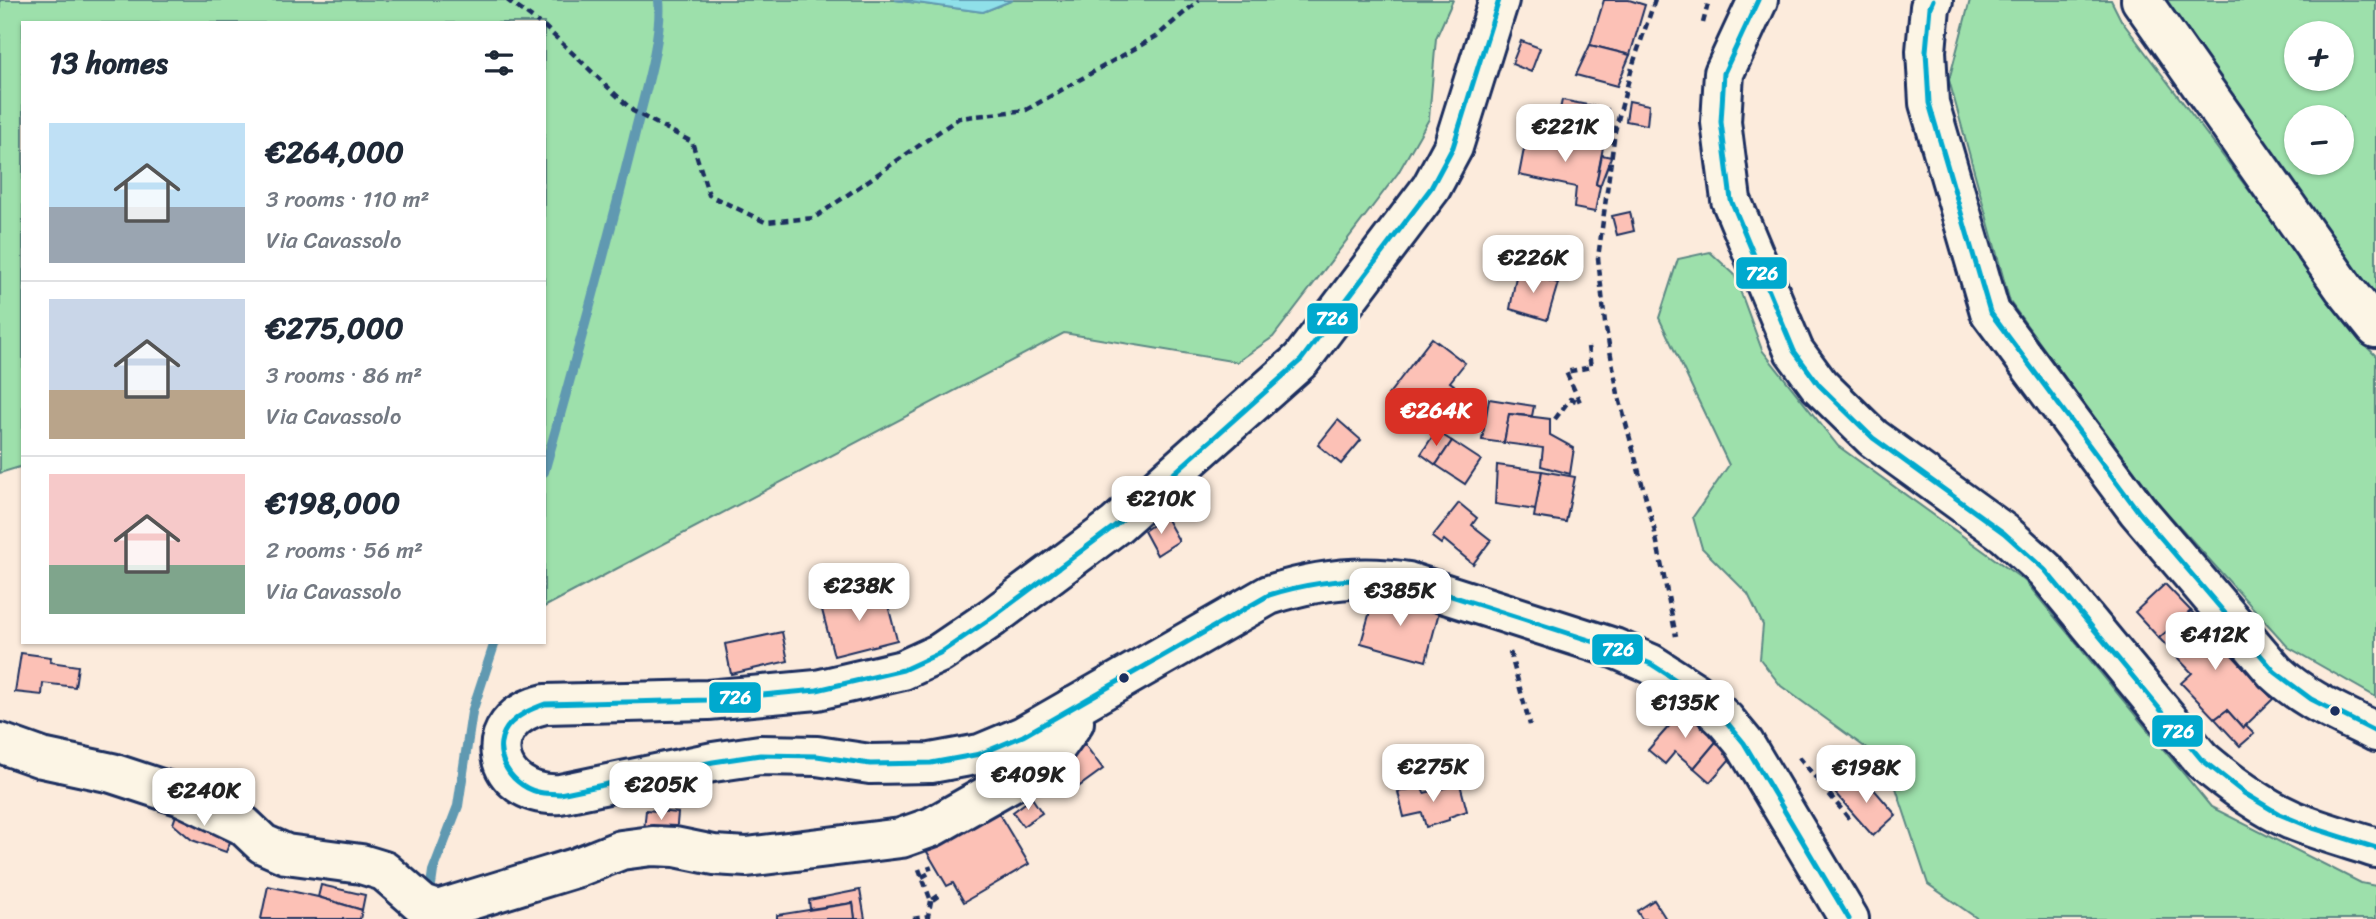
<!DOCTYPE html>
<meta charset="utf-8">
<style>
:root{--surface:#fff;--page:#f6f6f7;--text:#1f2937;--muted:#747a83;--line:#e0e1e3;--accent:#d93025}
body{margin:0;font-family:Sriracha,sans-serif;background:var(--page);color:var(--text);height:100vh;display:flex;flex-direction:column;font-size:26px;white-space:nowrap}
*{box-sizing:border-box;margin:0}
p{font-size:23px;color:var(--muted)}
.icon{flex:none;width:38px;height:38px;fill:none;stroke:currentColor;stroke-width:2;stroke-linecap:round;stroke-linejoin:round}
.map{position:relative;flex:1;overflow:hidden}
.drawer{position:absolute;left:21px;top:21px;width:525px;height:623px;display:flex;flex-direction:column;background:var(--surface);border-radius:0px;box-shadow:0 2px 5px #0004}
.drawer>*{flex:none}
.buttons{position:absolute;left:2284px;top:21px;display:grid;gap:14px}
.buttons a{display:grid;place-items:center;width:70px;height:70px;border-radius:50%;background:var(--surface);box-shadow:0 2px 5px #0004;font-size:35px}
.price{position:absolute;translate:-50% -60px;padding:0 16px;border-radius:14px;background:#fff;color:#222;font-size:23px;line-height:46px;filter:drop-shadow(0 2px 4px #0008)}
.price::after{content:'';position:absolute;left:50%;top:42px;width:21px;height:16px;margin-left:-10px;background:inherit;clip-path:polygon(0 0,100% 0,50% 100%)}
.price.current{background:var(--accent);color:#fff}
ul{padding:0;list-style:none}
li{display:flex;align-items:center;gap:21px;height:175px;padding:0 28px}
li+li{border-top:2px solid var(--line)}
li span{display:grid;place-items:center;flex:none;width:196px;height:140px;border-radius:0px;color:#555}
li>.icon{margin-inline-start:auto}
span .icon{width:84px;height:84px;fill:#fffc;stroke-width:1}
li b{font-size:30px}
h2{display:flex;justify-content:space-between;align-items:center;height:84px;padding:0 28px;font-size:30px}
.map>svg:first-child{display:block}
.green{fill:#9de0ab;stroke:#5c8884;stroke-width:2;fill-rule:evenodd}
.water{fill:#8fe0e9;stroke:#6199b1;stroke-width:2}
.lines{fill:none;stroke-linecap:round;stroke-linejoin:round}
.stream{stroke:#6199b1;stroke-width:10}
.building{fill:#fcc1b6;stroke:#1b2f5e;stroke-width:2}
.minor-casing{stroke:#1b2f5e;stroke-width:44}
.secondary-casing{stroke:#1b2f5e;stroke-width:44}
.path{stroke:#1b2f5e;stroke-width:4.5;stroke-dasharray:7 5;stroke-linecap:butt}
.minor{stroke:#fcf5e5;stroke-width:38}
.secondary{stroke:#fcf5e5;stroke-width:38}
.bus-1-casing{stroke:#fcf5e5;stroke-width:10}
.bus-1{stroke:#00a9ce;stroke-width:5}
.bus-dot{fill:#1b2f5e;stroke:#fcf5e5;stroke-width:2.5}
.line-badge{stroke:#fcf5e5;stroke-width:2.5}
.badge-label{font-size:19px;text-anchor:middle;font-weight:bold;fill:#fff}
</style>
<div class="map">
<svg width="2376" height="919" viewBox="0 0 2376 919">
<rect width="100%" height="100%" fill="#fcebdc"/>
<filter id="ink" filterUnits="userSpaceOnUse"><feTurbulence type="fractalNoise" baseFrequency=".0143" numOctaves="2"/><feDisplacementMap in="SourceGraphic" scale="14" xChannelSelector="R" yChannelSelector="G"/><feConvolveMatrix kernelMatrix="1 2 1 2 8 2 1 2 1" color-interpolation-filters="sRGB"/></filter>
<g filter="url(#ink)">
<g class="green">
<polygon points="0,0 895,0 983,12 1013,0 1453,0 1436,38 1429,119 1398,173 1273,337 1237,362 1064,333 544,607 544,23 23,23 23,466 0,473"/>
<polygon points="1970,0 2111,0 2121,20 2365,345 2376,356 2376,697 2288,647 2145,488 2010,302 1949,80"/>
<path d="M 2161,0 L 2376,0 L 2376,303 ZM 2296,33 L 2342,33 L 2342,79 L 2296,79 ZM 2296,117 L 2342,117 L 2342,163 L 2296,163 Z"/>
<polygon points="1710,252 1734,274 1762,350 1838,446 2025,581 2211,807 2361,883 2376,886 2376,919 1978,919 1928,884 1888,764 1781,686 1760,659 1763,625 1748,594 1702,548 1693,517 1729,465 1659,318 1678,259"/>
</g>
<polygon class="water" points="895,0 1013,0 983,12"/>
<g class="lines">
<g class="stream">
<path d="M 544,472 C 575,362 605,252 633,141 C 642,102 663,38 659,0"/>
<polyline points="429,899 433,871 458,806 472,712 495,642"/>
</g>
</g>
<g class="building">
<polygon points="1604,0 1629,0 1645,5 1630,55 1590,45"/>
<polygon points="1521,41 1540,48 1531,72 1512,64"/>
<polygon points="1590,45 1630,55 1617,86 1576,75"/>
<polygon points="1562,100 1608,109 1604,142 1555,134"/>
<polygon points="1629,101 1649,105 1647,125 1626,121"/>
<polygon points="1528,128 1604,142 1596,184 1600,186 1595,212 1574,208 1576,187 1519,175"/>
<polygon points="1602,155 1611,157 1600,186 1596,184"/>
<polygon points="1630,212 1634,231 1617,235 1612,216"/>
<polygon points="1517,271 1558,283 1547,320 1510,309"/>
<polygon points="1432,338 1465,363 1450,382 1454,385 1425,423 1388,395"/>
<polygon points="1489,399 1534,406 1532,416 1509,414 1504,443 1482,440"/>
<polygon points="1509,414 1550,419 1550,435 1574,448 1570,474 1541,466 1543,448 1504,443"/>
<polygon points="1338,420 1361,440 1341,464 1318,445"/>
<polygon points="1436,431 1452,441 1436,465 1421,454"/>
<polygon points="1452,441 1481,460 1465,484 1436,465"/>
<polygon points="1497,465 1542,471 1536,510 1495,504"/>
<polygon points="1542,471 1575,477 1566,522 1534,517"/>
<polygon points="1459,503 1477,518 1472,525 1491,540 1473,564 1444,540 1441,544 1432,537"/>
<polygon points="1165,516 1179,541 1157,555 1144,531"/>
<polygon points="2165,584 2191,611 2159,638 2135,612"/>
<polygon points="884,590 897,640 834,656 821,606"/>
<polygon points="1375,594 1439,612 1426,661 1361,643"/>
<polygon points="2191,611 2273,699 2243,728 2227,710 2215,719 2181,683 2192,673 2159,638"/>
<polygon points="782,632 788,661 731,674 725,644"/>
<polygon points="21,653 51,657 50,662 78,666 75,687 43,683 42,695 15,692"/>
<polygon points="1686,707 1720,737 1694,768 1675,752 1665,764 1648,750"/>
<polygon points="2227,710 2243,728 2245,725 2254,734 2240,746 2215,719"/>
<polygon points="1720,737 1736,752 1710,782 1694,768"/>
<polygon points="1083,742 1103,769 1070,793 1059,777 1073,768 1064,756"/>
<polygon points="1846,758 1872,787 1868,790 1856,776 1842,787 1830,773"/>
<polygon points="1856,776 1868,790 1872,787 1896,815 1873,836 1835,793"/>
<polygon points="1460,784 1467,811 1449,817 1449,820 1426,827 1422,813 1404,817 1398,792 1422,786 1424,793"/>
<polygon points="1032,798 1042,813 1023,826 1013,812"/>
<polygon points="180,803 236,827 226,852 192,840 173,824"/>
<polygon points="996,809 1029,864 964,902 953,883 947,886 926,850"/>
<polygon points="646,810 678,813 676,835 644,831"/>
<polygon points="321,885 365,895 362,910 318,897"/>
<polygon points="268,886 318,897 362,910 360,919 261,919"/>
<polygon points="860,890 865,919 855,919 853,903 810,909 809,900"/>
<polygon points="1654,900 1666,919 1642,919 1637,911"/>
<polygon points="853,903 855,919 777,919 777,915"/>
</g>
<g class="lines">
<g class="minor-casing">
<g id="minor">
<polyline points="2141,0 2344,288 2376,328"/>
<polyline points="0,743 42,758 112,773 182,796 243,825 263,844 286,854 361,864 384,871 423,905 438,910 578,867 621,850 652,846 675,847 714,855 747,857 901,838 932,827 1045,763 1074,722 1073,707"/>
</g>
</g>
<g class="secondary-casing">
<g id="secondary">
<path d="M 1499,0 L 1453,147 L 1431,188 L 1301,360 L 1116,525 L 993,617 L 940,653 L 903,670 L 817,690 L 708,700 L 545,704 C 476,719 492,798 560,794 L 713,762 L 760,755 L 817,756 L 870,764 L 931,763 L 980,754 L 1023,736 L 1269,595 C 1315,580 1361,574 1408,582 L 1614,648 L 1651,664 L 1696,693 L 1725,720 L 1744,743 L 1849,919"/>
<path d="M 1758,0 L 1724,73 L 1721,122 L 1731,200 L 1794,351 L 1819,385 L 1873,438 L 2004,533 L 2045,570 L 2201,759 C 2229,783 2258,805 2292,820 C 2319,831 2348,839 2376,848"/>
<path d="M 1933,0 L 1930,7 L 1926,51 L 1929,103 L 1990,312 L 2138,511 L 2275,672 C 2305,700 2340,714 2376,732"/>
</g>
</g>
<g class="path">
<polyline points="507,0 539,23"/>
<polyline points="1655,0 1633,64 1615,131 1598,258 1605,323 1618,394 1654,528 1676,636"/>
<polyline points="1703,23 1709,0"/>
<polyline points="544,26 633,111 692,142 709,195 765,222 814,218 959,118 1026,110 1157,36 1199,0"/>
<polyline points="1555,419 1570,399 1580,402 1566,372 1591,367 1588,347"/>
<polyline points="1510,652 1530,725"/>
<polyline points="1799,757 1851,821"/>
<polyline points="919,869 931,901 941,894"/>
<polyline points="922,877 931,872 929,866"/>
<polyline points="913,919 928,916 931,901"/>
</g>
<use href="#minor" class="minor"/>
<use href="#secondary" class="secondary"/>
<g class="bus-1-casing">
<g id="bus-1">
<path d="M 1499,0 L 1453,147 L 1431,188 L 1301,360 L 1116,525 L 993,617 L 940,653 L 903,670 L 817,690 L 708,700 L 545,704 C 532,709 521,713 511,723 C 487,747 508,785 538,792 C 545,794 553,793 560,794 L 713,762 L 760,755 L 817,756 L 870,764 L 931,763 L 980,754 L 1023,736 L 1269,595 C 1315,581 1360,576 1408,582 L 1614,648 L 1651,664 L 1696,693 L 1725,720 L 1744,743 L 1849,919"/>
<polyline points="1758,0 1724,73 1721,122 1731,200 1794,351 1819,385 1873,438 2004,533 2045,570 2201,759 2244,793 2279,814 2313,828 2376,848"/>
<polyline points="1933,0 1930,7 1926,51 1929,103 1990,312 2138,511 2275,672 2311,699 2376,732"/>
</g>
</g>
<use href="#bus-1" class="bus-1"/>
</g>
</g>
<g class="bus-dot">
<circle cx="1124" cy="678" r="6"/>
<circle cx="2335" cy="711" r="6"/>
</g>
<g class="line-badge">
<rect x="1735" y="256" width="53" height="34" rx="7" fill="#00a9ce"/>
<rect x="1306" y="302" width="53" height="33" rx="7" fill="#00a9ce"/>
<rect x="1591" y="633" width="53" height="33" rx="7" fill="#00a9ce"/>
<rect x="708" y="681" width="54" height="33" rx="7" fill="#00a9ce"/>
<rect x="2151" y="714" width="53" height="34" rx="7" fill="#00a9ce"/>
</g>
<g class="badge-label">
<text x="1762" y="280">726</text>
<text x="1332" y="325">726</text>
<text x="1618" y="656">726</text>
<text x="735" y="704">726</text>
<text x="2178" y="738">726</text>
</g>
</svg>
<div class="buttons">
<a>+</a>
<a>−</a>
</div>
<b class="price" style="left:1565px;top:164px">€221K</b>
<b class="price" style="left:1533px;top:295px">€226K</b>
<b class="price current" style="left:1436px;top:448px">€264K</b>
<b class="price" style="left:1161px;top:536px">€210K</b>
<b class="price" style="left:859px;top:623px">€238K</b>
<b class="price" style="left:1400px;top:628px">€385K</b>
<b class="price" style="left:2215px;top:672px">€412K</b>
<b class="price" style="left:1685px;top:740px">€135K</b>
<b class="price" style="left:1433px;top:804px">€275K</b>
<b class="price" style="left:1866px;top:805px">€198K</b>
<b class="price" style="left:1028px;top:812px">€409K</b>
<b class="price" style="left:661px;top:822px">€205K</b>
<b class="price" style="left:204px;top:828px">€240K</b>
<section class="drawer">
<h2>13 homes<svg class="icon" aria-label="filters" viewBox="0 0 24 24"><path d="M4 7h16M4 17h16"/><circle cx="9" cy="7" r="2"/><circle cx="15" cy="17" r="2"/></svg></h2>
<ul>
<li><span style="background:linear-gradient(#bfe0f5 60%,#9aa5b1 0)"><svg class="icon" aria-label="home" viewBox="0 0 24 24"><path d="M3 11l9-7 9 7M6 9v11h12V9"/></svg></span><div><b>€264,000</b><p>3 rooms · 110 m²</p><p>Via Cavassolo</p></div></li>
<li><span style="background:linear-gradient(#c9d6e8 65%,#b9a48a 0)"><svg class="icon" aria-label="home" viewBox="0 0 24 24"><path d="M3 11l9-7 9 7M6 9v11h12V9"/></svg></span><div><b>€275,000</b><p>3 rooms · 86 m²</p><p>Via Cavassolo</p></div></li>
<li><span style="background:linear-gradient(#f6c9c9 65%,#7fa58c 0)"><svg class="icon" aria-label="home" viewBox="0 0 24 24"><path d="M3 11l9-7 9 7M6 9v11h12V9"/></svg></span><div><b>€198,000</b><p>2 rooms · 56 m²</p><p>Via Cavassolo</p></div></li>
</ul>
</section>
</div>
